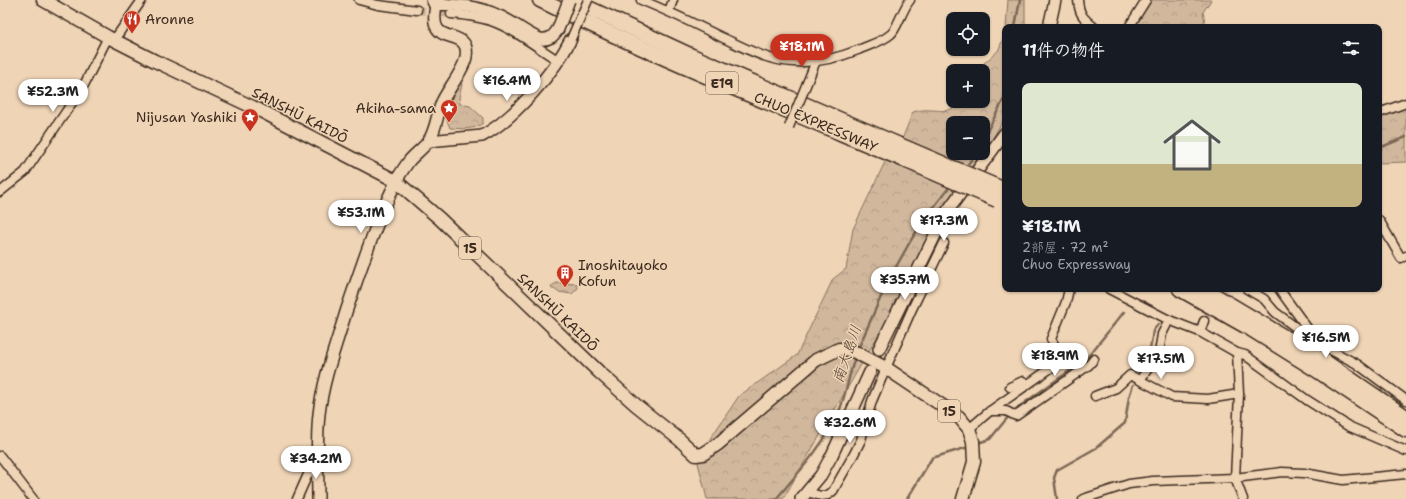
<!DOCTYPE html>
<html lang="ja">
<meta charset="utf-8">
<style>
:root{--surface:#171b24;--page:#242831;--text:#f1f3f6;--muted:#9ea1a6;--line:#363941;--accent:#c8321e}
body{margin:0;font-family:"Shantell Sans","Klee One",sans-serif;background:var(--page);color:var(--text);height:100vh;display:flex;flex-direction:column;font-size:15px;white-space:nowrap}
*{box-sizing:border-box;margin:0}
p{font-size:13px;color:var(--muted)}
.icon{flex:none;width:22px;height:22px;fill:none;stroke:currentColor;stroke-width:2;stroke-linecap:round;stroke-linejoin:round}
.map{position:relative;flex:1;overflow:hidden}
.details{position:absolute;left:1002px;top:24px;width:380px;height:268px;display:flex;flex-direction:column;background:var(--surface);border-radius:8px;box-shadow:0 1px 3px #0004}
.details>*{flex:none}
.controls{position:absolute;left:946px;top:12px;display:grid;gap:8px}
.controls a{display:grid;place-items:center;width:44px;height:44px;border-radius:8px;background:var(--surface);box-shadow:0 1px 3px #0004;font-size:20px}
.price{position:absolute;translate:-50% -34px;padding:0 9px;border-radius:14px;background:#fff;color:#222;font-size:13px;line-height:26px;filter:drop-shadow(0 1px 2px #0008)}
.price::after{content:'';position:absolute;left:50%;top:24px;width:12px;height:9px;margin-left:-6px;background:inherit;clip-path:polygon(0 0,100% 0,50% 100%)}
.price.on{background:var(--accent);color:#fff}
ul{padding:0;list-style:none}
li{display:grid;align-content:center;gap:8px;height:212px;padding:0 20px}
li+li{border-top:1px solid var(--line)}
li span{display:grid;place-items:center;height:124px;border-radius:8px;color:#555}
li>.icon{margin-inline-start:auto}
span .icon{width:72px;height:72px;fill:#fffc;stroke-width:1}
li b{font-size:17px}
h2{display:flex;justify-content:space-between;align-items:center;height:48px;padding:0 20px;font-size:17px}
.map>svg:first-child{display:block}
.forest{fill:url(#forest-crowns);stroke:#86715e;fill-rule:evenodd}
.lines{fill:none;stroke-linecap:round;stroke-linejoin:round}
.stream{stroke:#7c6855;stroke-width:2.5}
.street-tunnel{stroke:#cbb298;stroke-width:8;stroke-dasharray:8 4;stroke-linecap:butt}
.street-casing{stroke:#3b2a1e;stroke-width:11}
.secondary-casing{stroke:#3b2a1e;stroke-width:14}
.primary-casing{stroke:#3b2a1e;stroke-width:15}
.highway-casing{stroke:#3b2a1e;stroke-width:17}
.street{stroke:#efd4b6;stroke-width:8}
.secondary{stroke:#efd4b6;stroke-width:11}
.primary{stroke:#efd4b6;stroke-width:12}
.highway{stroke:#efd4b6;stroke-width:14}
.street-bridge-casing{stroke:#3b2a1e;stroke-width:11;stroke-linecap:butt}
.secondary-bridge-casing{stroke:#3b2a1e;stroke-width:14;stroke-linecap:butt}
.highway-bridge-casing{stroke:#3b2a1e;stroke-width:17;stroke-linecap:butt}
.street-bridge{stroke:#efd4b6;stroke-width:8}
.secondary-bridge{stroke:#efd4b6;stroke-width:11}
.highway-bridge{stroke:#efd4b6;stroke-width:14}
.labels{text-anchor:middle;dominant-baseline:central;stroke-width:3;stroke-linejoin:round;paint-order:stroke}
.shield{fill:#efd4b6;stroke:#715d4c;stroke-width:1}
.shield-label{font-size:13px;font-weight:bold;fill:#3b2a1e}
.poi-label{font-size:14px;fill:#3b2a1e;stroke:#efd4b6;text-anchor:start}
.street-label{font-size:14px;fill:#3b2a1e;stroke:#efd4b6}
.water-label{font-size:15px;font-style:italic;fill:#513f30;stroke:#efd4b6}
</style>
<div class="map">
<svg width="1406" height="499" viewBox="0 0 1406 499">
<defs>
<pattern id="forest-crowns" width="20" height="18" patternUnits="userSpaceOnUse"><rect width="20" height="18" fill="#d1b89d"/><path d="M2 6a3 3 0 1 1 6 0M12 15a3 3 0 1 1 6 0" fill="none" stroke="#b49e87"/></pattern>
</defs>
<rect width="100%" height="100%" fill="#efd4b6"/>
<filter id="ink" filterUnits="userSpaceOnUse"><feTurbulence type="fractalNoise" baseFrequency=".025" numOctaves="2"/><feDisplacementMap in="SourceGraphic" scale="8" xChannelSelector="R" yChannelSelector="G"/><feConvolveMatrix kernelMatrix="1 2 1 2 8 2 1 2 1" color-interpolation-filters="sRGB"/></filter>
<g filter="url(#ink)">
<g class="forest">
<polygon points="1008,0 1025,0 1025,27 1006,27"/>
<polygon points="1152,0 1211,0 1203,12 1205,22 1209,27 1134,27"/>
<path d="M 1005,34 L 1005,117 L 783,499 L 707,499 L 698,463 L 712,436 L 739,396 L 797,355 L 833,279 L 846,269 L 853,229 L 885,162 L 903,137 L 913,112 C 918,111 924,109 930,110 C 942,110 951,114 959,101 L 983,101 L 983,71 L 975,71 L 998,51 ZM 953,123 L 983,123 L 983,153 L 953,153 Z"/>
<path d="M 459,79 L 462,84 L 459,98 L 460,104 L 470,106 L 483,118 L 483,123 C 474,130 462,129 450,128 L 445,115 L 449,99 Z"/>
<polygon points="1406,104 1406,162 1379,163 1379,106"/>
<polygon points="557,283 576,284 578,288 572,294 558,292 554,289 552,289 551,286"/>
</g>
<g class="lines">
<g class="stream">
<polyline points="1015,27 1020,0"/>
<polyline points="983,139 1005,97"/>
<polyline points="1379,148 1406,137"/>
<polyline points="966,167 976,153"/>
<polyline points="858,349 887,283 911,240 926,217 951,185"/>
<polyline points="1138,371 1149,356 1153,331 1158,324"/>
<polyline points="981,442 990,439 1013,411 1086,359 1124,312"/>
<path d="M 776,499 C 800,471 826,443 840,409 C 847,391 849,373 856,355"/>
<polyline points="907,499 932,458 965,448"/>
<polyline points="1057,499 1054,478 1057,470 1096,448 1125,423 1129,397 1133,385"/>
</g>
<g class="street-tunnel">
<polyline points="417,10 451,14"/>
<polyline points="1204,321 1225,289"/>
</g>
<g class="street-casing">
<g id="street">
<polyline points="359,0 378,5 417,10"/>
<path d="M 641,0 C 668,11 695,24 721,37 C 739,45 756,55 774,59 C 802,66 833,60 858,50 C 869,45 882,42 891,34 C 896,31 903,8 910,0"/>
<path d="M 1078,0 C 1079,14 1083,18 1094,27"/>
<polyline points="669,11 673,0"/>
<path d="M 451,14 C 464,15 478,17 491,21 C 514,29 538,48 559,61"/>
<polyline points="1129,27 1146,0"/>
<polyline points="114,40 142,0"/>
<polyline points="807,83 816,61"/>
<polyline points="1379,113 1406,103"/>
<polyline points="0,192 25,172 84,85 108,37"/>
<polyline points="1379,220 1401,258 1406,256"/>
<polyline points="1109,289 1169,320 1200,332 1237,353 1245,355 1307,400 1348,426 1406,451"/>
<polyline points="1247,289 1264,299 1275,312 1314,341 1357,364 1406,400"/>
<polyline points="1279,289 1308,329 1311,338"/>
<polyline points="1200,332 1204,321"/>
<polyline points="1237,353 1239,394 1235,478 1243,499"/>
<polyline points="1140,380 1159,353 1162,334 1169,320"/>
<polyline points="1010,387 1023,381 1028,384"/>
<polyline points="1095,396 1116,388 1130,375 1172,397 1208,399 1239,394"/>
<polyline points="990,411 1006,411 1016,416 1089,365 1094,359"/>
<polyline points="969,429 990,411 1058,363 1061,357 1051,339 1066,302 1069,289"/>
<polyline points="0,456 33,499"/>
<polyline points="807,492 821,496 828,495 833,491 854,454 861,440 872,401 886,368 912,309 944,243"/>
<polyline points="297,499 317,454"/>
<polyline points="1083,499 1129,484 1153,481 1235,478 1282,472 1304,473 1343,480 1406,474"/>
</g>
</g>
<g class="secondary-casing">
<g id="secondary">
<polyline points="1049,27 1055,0"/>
<path d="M 428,141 L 482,136 C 514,119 555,71 571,39"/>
<polyline points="879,349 946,213 1005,133"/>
<path d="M 318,499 C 318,471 316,442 319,414 C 323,379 336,345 346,312 C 361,268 375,224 396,182 C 399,175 404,168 409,161 C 415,154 422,149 428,142 C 436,131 437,114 442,102 C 448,89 464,70 466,57 C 470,32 444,41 437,28 C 433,21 435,12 436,4 C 458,5 479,6 499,16 C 513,22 525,33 540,39 C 549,40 553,37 558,29"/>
<polyline points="801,499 821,475 832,455 870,372"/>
</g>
</g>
<g class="primary-casing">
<polyline id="primary" points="43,0 108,37 155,61 259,110 396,181 440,219 599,372 636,405 680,440 696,455 703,454 718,444 816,360 839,349 851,350 886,368 959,417 969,429 973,441 974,462 963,499"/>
</g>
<g class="highway-casing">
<g id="highway">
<polyline points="434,0 436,4"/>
<path d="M 540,0 C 660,59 784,109 907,161"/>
<polyline points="571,0 692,56 911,150"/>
<polyline points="1180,289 1251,329 1315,369 1406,430"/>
<polyline points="1204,289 1321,359 1406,417"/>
</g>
</g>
<use href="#street" class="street"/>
<use href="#secondary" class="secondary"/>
<use href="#primary" class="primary"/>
<use href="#highway" class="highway"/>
<g class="street-bridge-casing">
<g id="street-bridge">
<polyline points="571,39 588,0"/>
<polyline points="789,127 807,83"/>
</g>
</g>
<g class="secondary-bridge-casing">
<polyline id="secondary-bridge" points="558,29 569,0"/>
</g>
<g class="highway-bridge-casing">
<g id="highway-bridge">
<polyline points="911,150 1000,188"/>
<polyline points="907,161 997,200"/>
</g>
</g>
<use href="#street-bridge" class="street-bridge"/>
<use href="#secondary-bridge" class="secondary-bridge"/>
<use href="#highway-bridge" class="highway-bridge"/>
</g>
</g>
<defs>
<g id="restaurant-pin" transform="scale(0.9)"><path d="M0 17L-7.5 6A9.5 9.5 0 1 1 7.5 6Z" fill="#c8321e" stroke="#efd4b6"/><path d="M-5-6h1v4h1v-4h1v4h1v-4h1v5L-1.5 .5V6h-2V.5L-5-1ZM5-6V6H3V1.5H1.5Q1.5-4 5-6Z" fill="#fff"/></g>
<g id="sight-pin" transform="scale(0.9)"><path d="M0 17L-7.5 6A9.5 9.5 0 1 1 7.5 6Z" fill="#c8321e" stroke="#efd4b6"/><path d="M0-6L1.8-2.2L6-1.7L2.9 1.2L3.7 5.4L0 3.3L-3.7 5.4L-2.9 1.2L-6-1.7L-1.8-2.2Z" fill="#fff"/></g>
<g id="building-pin" transform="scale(0.9)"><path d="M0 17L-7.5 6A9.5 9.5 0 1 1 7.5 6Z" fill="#c8321e" stroke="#efd4b6"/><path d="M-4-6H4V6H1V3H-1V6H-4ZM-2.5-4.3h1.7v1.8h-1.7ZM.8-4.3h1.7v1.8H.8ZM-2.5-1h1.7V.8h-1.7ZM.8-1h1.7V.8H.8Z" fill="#fff"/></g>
</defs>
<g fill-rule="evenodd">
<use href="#restaurant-pin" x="132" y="19"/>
<use href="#sight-pin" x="449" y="108"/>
<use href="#sight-pin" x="250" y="117"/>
<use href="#building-pin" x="565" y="273"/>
</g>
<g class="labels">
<g class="shield">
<rect x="706" y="72" width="32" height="22" rx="3"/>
<rect x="459" y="237" width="22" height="22" rx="3"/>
<rect x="938" y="400" width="22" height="22" rx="3"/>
</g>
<g class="shield-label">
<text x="722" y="83">E19</text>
<text x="470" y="248">15</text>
<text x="949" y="411">15</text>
</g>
<g class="poi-label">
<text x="145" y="19">Aronne</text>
<text x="436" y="108" text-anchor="end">Akiha-sama</text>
<text x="237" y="117" text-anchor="end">Nijusan Yashiki</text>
<text x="578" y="265">Inoshitayoko<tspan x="578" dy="16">Kofun</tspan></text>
</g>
<g class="street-label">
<text transform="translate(300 115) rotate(27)">SANSHŪ KAIDŌ</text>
<text transform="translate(816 122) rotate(23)">CHUO EXPRESSWAY</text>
<text transform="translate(558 312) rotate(44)">SANSHŪ KAIDŌ</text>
</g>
<g class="water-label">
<text transform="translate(847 354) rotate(-71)">南大島川</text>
</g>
</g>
</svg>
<div class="controls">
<a><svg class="icon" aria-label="locate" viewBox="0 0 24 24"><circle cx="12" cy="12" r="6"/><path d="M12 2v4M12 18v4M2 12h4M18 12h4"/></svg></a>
<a>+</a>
<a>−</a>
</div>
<b class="price on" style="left:802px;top:68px">¥18.1M</b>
<b class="price" style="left:507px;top:102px">¥16.4M</b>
<b class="price" style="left:53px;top:113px">¥52.3M</b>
<b class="price" style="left:361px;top:234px">¥53.1M</b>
<b class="price" style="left:944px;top:242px">¥17.3M</b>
<b class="price" style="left:905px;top:301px">¥35.7M</b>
<b class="price" style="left:1326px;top:359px">¥16.5M</b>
<b class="price" style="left:1055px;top:377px">¥18.9M</b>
<b class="price" style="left:1161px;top:380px">¥17.5M</b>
<b class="price" style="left:850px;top:444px">¥32.6M</b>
<b class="price" style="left:316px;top:480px">¥34.2M</b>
<section class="details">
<h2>11件の物件<svg class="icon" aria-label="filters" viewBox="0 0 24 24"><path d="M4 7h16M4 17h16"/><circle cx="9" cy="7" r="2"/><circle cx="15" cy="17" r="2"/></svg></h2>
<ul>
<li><span style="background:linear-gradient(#dfe7d0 65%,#c2b280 0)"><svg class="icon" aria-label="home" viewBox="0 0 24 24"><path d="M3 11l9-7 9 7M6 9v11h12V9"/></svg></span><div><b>¥18.1M</b><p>2部屋 · 72 m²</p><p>Chuo Expressway</p></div></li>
</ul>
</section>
</div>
